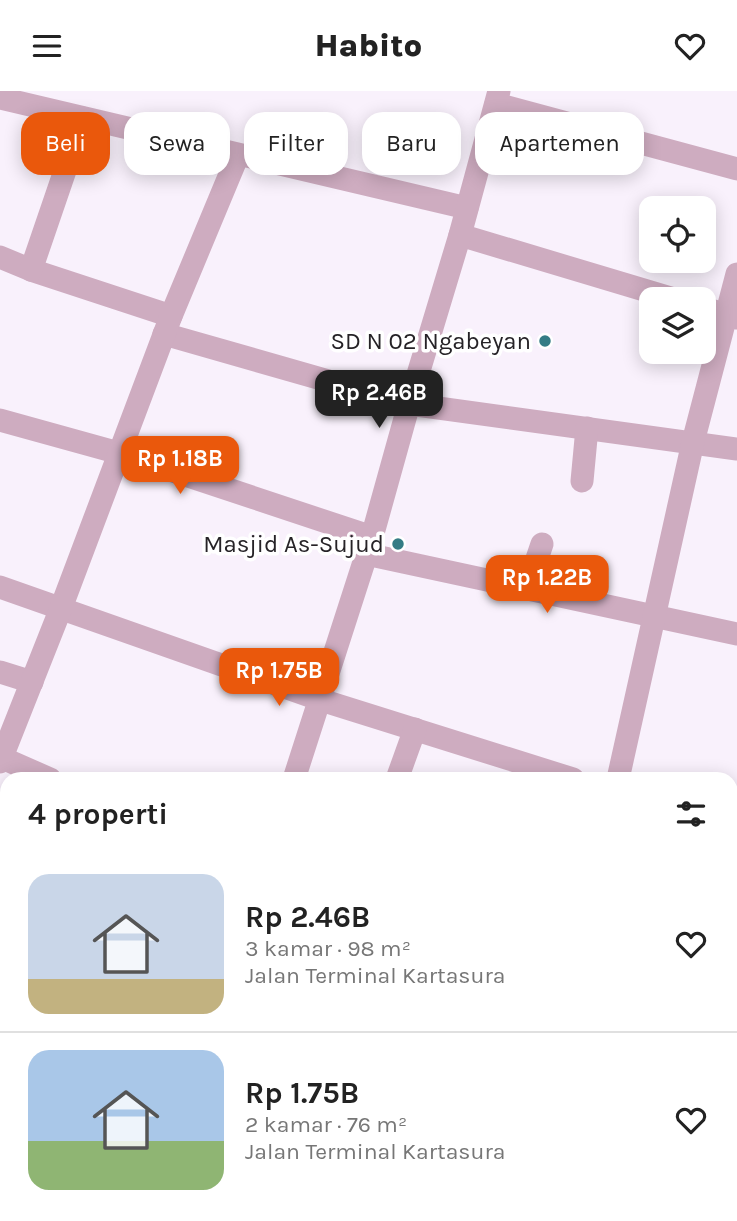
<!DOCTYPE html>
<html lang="id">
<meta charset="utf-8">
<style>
:root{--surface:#fff;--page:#f6f6f6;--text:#222;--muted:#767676;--line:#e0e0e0;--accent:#ea580c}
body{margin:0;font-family:Karla,sans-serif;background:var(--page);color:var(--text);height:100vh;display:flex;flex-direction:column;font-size:26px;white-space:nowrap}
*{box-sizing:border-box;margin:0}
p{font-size:23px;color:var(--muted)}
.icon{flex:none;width:38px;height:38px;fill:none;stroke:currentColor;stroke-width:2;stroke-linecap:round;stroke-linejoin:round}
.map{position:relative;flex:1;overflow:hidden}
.panel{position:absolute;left:0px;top:681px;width:738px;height:450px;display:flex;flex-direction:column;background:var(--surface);border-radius:21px 21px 0 0;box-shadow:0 4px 18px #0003}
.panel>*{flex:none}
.guide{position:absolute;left:21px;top:21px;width:696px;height:63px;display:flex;gap:14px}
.controls{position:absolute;left:639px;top:105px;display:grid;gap:14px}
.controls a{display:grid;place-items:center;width:77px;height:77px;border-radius:14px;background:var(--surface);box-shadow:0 4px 18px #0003;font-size:35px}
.price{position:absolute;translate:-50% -60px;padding:0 16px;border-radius:14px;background:var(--accent);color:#fff;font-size:23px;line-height:46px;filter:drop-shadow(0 2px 4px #0008)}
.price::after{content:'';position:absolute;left:50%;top:42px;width:21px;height:16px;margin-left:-10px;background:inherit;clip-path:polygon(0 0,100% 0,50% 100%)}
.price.current{background:#222;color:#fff}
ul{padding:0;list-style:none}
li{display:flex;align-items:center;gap:21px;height:175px;padding:0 28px}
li+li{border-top:2px solid var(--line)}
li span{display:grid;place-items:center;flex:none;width:196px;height:140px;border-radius:21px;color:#555}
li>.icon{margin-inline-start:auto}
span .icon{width:84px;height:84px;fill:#fffc;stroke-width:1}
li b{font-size:30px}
h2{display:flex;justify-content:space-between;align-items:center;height:84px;padding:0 28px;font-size:30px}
.tag{padding:0 24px;border-radius:21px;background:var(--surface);box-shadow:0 4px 18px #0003;font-size:24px;line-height:63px}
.tag.current{background:var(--accent);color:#fff}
header{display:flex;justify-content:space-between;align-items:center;height:91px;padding:0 28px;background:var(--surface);font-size:32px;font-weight:800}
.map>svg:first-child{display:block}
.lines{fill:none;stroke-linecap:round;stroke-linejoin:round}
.river{stroke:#ccd4f3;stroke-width:37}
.building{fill:#bba6f1;stroke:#9b99a4;stroke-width:2}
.minor{stroke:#ceacc0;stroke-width:23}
.highway{stroke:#9b5784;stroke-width:32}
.poi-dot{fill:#347c85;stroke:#fff;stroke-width:2.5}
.labels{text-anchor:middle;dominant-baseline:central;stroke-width:7;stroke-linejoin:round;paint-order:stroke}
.poi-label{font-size:24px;fill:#262327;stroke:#fff;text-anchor:end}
</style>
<header><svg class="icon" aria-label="menu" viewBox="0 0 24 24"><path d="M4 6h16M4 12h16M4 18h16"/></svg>Habito<svg class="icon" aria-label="heart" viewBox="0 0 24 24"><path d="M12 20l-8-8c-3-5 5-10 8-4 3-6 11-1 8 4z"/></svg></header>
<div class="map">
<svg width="737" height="1130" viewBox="0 0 737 1130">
<rect width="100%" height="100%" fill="#f9f1fc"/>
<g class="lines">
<polyline class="river" points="732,1067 737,1066"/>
</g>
<g class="building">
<rect x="732" y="865" width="5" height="31"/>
<polygon points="732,920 737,921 737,941 732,940"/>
<polygon points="0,954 7,958 7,1017 0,1035"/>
<polygon points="732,974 736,974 732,1013"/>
<polygon points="735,997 737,997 737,1035 734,1035"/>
<polygon points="7,1054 7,1094 0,1091 0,1070"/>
<polygon points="0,1098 7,1101 7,1124 9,1124 7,1130 0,1130"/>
<polygon points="732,1101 737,1101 737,1119 732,1118"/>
<polygon points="12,1124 28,1124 25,1130 10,1130"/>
<polygon points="40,1124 70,1124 67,1130 37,1130"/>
<polygon points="79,1124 99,1124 115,1130 77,1130"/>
<polygon points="147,1124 188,1124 185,1130 145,1130"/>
<polygon points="188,1124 229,1124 245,1130 185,1130"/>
<polygon points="646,1124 668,1124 667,1130 646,1130"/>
</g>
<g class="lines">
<g class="minor">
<polyline points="0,7 467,117"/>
<polyline points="496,13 737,78"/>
<polyline points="460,144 674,208"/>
<polyline points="0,166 31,179 171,225"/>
<polyline points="31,179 83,27"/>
<polyline points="704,217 737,227"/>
<polyline points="164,243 409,313 737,358"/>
<polyline points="0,329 119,362 372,446"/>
<polyline points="582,390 587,337"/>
<polyline points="366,463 737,543"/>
<polyline points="0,496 321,609 573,688"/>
<polyline points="527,497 542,453"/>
<polyline points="0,581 32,591"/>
<polyline points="0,666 50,688"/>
<polyline points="0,671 61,517 171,225 238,64"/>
<polyline points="294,688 372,446 409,313 460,144 499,0"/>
<polyline points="397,688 415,638"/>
<polyline points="618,688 693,351 737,183"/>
<polyline points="732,740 737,742"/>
<polyline points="130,1130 133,1124"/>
</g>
<g class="highway">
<polyline points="0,891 7,895"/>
<polyline points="0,921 7,924"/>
<polyline points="497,1124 514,1130"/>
<polyline points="582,1124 601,1130"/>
</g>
</g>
<g class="poi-dot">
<circle cx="545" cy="250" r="7"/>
<circle cx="398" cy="453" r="7"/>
</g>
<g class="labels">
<g class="poi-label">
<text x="531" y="250">SD N 02 Ngabeyan</text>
<text x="384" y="453">Masjid As-Sujud</text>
</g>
</g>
</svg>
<div class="controls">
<a><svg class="icon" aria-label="locate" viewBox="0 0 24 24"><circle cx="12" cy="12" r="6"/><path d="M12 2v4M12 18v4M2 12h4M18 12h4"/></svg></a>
<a><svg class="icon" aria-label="layers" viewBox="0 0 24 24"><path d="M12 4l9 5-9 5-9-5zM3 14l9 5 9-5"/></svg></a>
</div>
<b class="price current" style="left:379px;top:339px">Rp 2.46B</b>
<b class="price" style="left:180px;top:405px">Rp 1.18B</b>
<b class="price" style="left:547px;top:524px">Rp 1.22B</b>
<b class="price" style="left:279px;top:617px">Rp 1.75B</b>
<div class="guide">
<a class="tag current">Beli</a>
<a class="tag">Sewa</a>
<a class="tag">Filter</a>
<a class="tag">Baru</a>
<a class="tag">Apartemen</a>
</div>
<section class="panel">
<h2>4 properti<svg class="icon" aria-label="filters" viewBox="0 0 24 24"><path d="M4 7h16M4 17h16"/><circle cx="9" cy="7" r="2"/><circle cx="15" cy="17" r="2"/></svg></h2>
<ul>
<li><span style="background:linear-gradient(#c9d6e8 75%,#c2b280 0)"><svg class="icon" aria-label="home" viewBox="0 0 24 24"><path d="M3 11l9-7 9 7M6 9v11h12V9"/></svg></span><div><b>Rp 2.46B</b><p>3 kamar · 98 m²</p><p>Jalan Terminal Kartasura</p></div><svg class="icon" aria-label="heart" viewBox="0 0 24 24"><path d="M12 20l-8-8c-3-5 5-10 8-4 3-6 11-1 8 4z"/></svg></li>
<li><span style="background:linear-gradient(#a9c7e8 65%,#8fb573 0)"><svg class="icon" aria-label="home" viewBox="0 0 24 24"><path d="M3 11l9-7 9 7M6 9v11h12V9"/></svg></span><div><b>Rp 1.75B</b><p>2 kamar · 76 m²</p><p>Jalan Terminal Kartasura</p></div><svg class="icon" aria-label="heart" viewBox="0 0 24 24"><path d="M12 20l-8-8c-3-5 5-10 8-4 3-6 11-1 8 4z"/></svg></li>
</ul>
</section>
</div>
